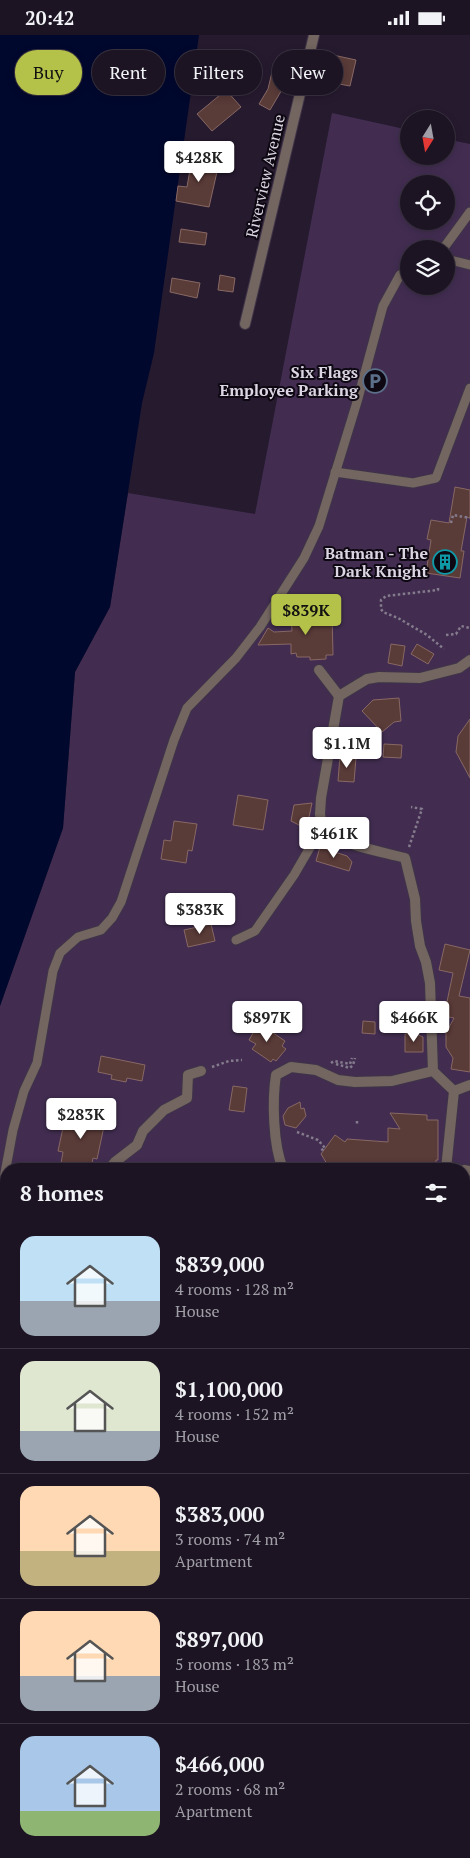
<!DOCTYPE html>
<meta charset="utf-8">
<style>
:root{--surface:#1c1423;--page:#251d2b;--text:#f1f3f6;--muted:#a09ea6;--line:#3a3341;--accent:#b5c249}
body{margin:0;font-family:"PT Serif",serif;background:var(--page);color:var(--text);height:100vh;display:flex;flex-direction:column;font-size:19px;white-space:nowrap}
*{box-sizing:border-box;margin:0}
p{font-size:16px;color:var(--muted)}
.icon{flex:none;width:28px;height:28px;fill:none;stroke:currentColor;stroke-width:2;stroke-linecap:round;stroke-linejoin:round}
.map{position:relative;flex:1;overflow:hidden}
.drawer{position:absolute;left:0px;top:1128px;width:470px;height:696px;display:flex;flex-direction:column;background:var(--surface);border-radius:20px 20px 0 0;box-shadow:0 2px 8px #0003,0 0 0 1px var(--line)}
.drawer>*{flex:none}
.top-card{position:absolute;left:15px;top:15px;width:440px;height:45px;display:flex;gap:10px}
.needle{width:32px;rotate:191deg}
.controls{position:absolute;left:400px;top:75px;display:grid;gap:10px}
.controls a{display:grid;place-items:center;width:55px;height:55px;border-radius:50%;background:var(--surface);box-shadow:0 2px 8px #0003,0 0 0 1px var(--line);font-size:25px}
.price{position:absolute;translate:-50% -42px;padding:0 11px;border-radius:5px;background:#fff;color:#222;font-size:16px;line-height:32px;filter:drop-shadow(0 1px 2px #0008)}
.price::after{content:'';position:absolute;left:50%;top:30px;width:15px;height:11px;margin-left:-8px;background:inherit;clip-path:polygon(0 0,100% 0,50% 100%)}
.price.current{background:var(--accent);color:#111}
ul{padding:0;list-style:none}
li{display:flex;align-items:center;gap:15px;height:125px;padding:0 20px}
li+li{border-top:1px solid var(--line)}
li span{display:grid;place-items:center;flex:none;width:140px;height:100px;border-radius:15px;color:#555}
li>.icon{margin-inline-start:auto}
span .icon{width:60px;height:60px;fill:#fffc;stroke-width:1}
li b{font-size:21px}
h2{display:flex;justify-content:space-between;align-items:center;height:60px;padding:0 20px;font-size:21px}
.chip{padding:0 18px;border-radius:22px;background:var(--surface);box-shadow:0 2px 8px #0003,0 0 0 1px var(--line);font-size:18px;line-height:45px}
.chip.current{background:var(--accent);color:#111}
.status{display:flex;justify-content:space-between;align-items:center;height:35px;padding:0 25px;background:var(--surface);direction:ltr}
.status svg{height:14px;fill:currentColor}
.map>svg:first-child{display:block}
.green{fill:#422d51;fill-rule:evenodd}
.forest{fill:#57366f}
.water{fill:#00082e}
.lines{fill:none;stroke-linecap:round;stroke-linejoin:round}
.stream{stroke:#00082e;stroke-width:4.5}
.building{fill:#593b38;stroke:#886864}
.service-casing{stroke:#3f3448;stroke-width:11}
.pedestrian-casing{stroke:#3f3448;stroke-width:12}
.minor-casing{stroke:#3f3448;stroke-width:12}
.path{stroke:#847b8c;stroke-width:2.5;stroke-dasharray:2.5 2.5;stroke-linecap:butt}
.service{stroke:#736560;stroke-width:9}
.pedestrian{stroke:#736560;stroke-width:10}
.minor{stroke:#736560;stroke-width:10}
.labels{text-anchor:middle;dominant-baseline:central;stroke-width:4;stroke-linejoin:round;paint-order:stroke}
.street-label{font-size:16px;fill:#dcd5e3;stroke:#0d0811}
.poi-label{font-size:16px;font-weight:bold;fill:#dcd5e3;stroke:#0d0811;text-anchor:end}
</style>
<div class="status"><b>20:42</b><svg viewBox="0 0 49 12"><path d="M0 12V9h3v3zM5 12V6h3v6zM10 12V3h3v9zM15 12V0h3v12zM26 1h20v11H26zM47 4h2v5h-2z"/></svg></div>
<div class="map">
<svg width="470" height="1823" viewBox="0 0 470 1823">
<rect width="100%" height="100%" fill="#261a2f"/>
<path class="green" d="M 332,78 L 409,95 L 409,121 L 446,121 L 446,104 L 470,109 L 470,1823 L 0,1823 L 0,971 L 63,793 L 75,637 L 110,572 L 128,458 L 255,479 ZM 409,149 L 446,149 L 446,186 L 409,186 ZM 409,214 L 446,214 L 446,251 L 409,251 ZM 6,1134 L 464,1134 L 464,1818 L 6,1818 Z"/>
<g class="forest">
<polygon points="156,1818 180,1818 181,1823 156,1823"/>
<polygon points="349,1818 393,1818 396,1823 347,1823"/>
</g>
<polygon class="water" points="0,0 199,0 154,318 142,368 110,572 75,637 63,793 0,971"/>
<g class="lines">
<g class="stream">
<polyline points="0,1544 6,1545"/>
<polyline points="185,1818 186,1823"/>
</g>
</g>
<g class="building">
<polygon points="333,20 356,25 350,51 328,47"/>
<polygon points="272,37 290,41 270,75 259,69 268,54"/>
<polygon points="226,55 241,72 212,96 197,79"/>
<polygon points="192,123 219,128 209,172 176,166 178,151 187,152"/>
<polygon points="181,194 207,198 205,210 179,207"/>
<polygon points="220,240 235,243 233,257 218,255"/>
<polygon points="172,243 200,248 197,263 170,257"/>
<polygon points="455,452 470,455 470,483 467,482 461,516 464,516 460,543 426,538 431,505 427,504 431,485 449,488"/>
<polygon points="332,579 333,620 326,620 326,624 310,625 310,622 297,622 296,618 291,619 291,609 258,610 268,593 274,597 292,596 291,580"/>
<polygon points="391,609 405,611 402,631 388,628"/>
<polygon points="417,609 434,619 428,629 411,619"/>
<polygon points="399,663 401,686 394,687 382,697 362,676 373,665"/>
<polygon points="470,684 470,743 456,717 458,701"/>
<polygon points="384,709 402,710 401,723 383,722"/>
<polygon points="340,721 356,723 354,747 338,746"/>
<polygon points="238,760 268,765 263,795 233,790"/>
<polygon points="312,768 308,787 303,792 291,786 294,770"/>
<polygon points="174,786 197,789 192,816 188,815 186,828 161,824 164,805 171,806"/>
<polygon points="320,812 347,821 352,827 349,836 316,826"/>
<polygon points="211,889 215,906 188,912 184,895"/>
<polygon points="445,909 470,915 459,961 470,963 470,1037 451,1034 453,1023 446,1012 446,998 454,983 444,981 453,938 439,935"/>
<polygon points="256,986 285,1006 282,1011 286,1014 276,1026 273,1024 271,1027 252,1014 256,1009 249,1005 253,998 249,995"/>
<polygon points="363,986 375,987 375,999 362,998"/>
<polygon points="414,998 423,1002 423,1017 405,1017 405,999"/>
<polygon points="101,1021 145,1030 142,1046 127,1043 126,1047 111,1044 112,1040 98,1037"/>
<polygon points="233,1051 247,1053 244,1077 229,1075"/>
<polygon points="300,1067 301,1074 304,1073 306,1081 296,1093 285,1090 283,1081 288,1073"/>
<polygon points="67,1074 106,1082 97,1124 93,1123 91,1134 60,1134 63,1117 58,1116"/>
<polygon points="390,1078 427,1080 427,1085 438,1085 438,1125 436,1125 436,1134 330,1134 321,1119 335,1100 345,1107 347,1104 388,1107 388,1093 400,1094"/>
</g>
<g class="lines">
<g class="service-casing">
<g id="service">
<polyline points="443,214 470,177"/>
<polyline points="446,224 470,230"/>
<polyline points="335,437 413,448 436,443 470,353"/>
<polyline points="236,905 255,896 294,840 322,792"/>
<polyline points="0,1165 13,1095 24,1056 37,1028 53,936 60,918 78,902 101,895 112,883 121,867 174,705 187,673 236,623 260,592 304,523 319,491 357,367 383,271 400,240 409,235"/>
<polyline points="0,1508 6,1508"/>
<polyline points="0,1780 6,1781"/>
<polyline points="144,1818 145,1823"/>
</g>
</g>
<g class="pedestrian-casing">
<g id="pedestrian">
<polyline points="319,635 339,661"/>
<polyline points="454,1056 470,1050"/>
<polyline points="447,1131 458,1134"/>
<polyline points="109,1134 115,1127 137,1110 143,1096 164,1075 187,1063 188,1040 201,1036"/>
<path d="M 283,1134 C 273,1110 272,1065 276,1040 L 291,1032 L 316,1035 L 338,1045 L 355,1047 L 392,1046 L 433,1036"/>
<path d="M 446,1134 L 454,1056 L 433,1036 L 430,948 L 426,927 L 420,911 L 416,886 L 415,864 L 405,823 C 380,816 341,811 322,792 L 320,779 L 321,763 L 339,661 L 367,644 L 379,642 L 420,643 L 459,633 L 470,625"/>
<polyline points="464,1135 470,1136"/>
<polyline points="464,1187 470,1188"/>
<polyline points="464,1324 470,1325"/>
<polyline points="464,1353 470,1353"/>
<polyline points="464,1454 470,1453"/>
<polyline points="464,1608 470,1616"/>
<polyline points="449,1818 454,1823"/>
</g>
</g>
<g class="minor-casing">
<polyline id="minor" points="245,289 314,0"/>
</g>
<g class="path">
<polyline points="451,488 453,480 470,483"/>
<polyline points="438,553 438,555 386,561 381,565 381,574 383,577 398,583 427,600 444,614"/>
<polyline points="446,600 456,599 461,591 470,593"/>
<polyline points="409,812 422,774 411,772"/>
<polyline points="331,1028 334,1026 350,1029 352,1023"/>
<polyline points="336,1029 350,1033 353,1030 355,1023"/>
<polyline points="212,1032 229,1026 242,1025"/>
<polyline points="357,1086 357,1091"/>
<polyline points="297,1097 318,1105 325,1113 320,1116"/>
<polyline points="66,1818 67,1823"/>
</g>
<use href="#service" class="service"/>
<use href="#pedestrian" class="pedestrian"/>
<use href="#minor" class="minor"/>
</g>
<defs>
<g id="parking-ring" transform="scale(1.25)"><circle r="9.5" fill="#0d0811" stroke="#5c6f8a" stroke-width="1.5"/><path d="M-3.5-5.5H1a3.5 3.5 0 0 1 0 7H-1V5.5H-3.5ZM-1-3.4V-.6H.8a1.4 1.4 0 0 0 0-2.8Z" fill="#5c6f8a"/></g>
<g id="building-ring" transform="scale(1.25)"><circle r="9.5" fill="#0d0811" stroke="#0f9aa8" stroke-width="1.5"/><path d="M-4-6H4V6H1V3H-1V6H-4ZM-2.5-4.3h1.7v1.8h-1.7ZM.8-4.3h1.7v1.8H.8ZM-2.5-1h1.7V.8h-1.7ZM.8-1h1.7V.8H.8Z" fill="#0f9aa8"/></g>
</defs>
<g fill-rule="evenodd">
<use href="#parking-ring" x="375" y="346"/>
<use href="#building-ring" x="445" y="527"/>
</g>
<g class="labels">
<g class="street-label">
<text transform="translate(265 141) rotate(-77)">Riverview Avenue</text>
</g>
<g class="poi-label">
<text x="358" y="337">Six Flags<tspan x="358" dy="18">Employee Parking</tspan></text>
<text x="428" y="518">Batman - The<tspan x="428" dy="18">Dark Knight</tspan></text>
</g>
</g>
</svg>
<div class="controls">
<a><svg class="needle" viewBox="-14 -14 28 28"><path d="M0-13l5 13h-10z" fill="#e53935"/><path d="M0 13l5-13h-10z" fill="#a09ea6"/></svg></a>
<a><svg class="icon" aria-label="locate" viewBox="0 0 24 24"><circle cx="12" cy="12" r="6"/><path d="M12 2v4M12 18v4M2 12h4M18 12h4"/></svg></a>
<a><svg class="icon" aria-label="layers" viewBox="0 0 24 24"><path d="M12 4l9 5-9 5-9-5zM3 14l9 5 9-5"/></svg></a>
</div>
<b class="price" style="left:199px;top:148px">$428K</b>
<b class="price current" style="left:306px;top:601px">$839K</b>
<b class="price" style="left:347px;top:734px">$1.1M</b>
<b class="price" style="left:334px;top:824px">$461K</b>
<b class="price" style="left:200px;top:900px">$383K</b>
<b class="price" style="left:267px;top:1008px">$897K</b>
<b class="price" style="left:414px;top:1008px">$466K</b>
<b class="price" style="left:81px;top:1105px">$283K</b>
<div class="top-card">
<a class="chip current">Buy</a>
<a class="chip">Rent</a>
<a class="chip">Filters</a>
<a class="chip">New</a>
</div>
<section class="drawer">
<h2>8 homes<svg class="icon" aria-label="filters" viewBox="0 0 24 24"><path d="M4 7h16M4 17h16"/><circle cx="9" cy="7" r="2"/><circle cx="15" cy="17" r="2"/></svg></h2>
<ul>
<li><span style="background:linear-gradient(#bfe0f5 65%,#9aa5b1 0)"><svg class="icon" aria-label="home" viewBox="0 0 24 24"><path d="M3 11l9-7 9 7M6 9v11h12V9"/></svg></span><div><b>$839,000</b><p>4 rooms · 128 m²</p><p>House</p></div></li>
<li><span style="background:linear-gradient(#dfe7d0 70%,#9aa5b1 0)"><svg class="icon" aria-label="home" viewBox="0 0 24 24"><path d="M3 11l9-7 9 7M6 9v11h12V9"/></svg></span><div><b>$1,100,000</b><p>4 rooms · 152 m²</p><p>House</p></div></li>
<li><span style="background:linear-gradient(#ffd9b3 65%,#c2b280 0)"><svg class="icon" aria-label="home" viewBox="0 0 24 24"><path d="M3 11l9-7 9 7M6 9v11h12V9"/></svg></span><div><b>$383,000</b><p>3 rooms · 74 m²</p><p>Apartment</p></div></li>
<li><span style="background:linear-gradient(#ffd9b3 65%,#9aa5b1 0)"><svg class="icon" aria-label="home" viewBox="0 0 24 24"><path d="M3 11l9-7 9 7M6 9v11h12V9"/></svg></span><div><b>$897,000</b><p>5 rooms · 183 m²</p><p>House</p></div></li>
<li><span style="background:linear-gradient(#a9c7e8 75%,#8fb573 0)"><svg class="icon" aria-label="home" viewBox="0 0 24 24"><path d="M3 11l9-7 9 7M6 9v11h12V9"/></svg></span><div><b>$466,000</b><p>2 rooms · 68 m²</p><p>Apartment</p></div></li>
</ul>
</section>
</div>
